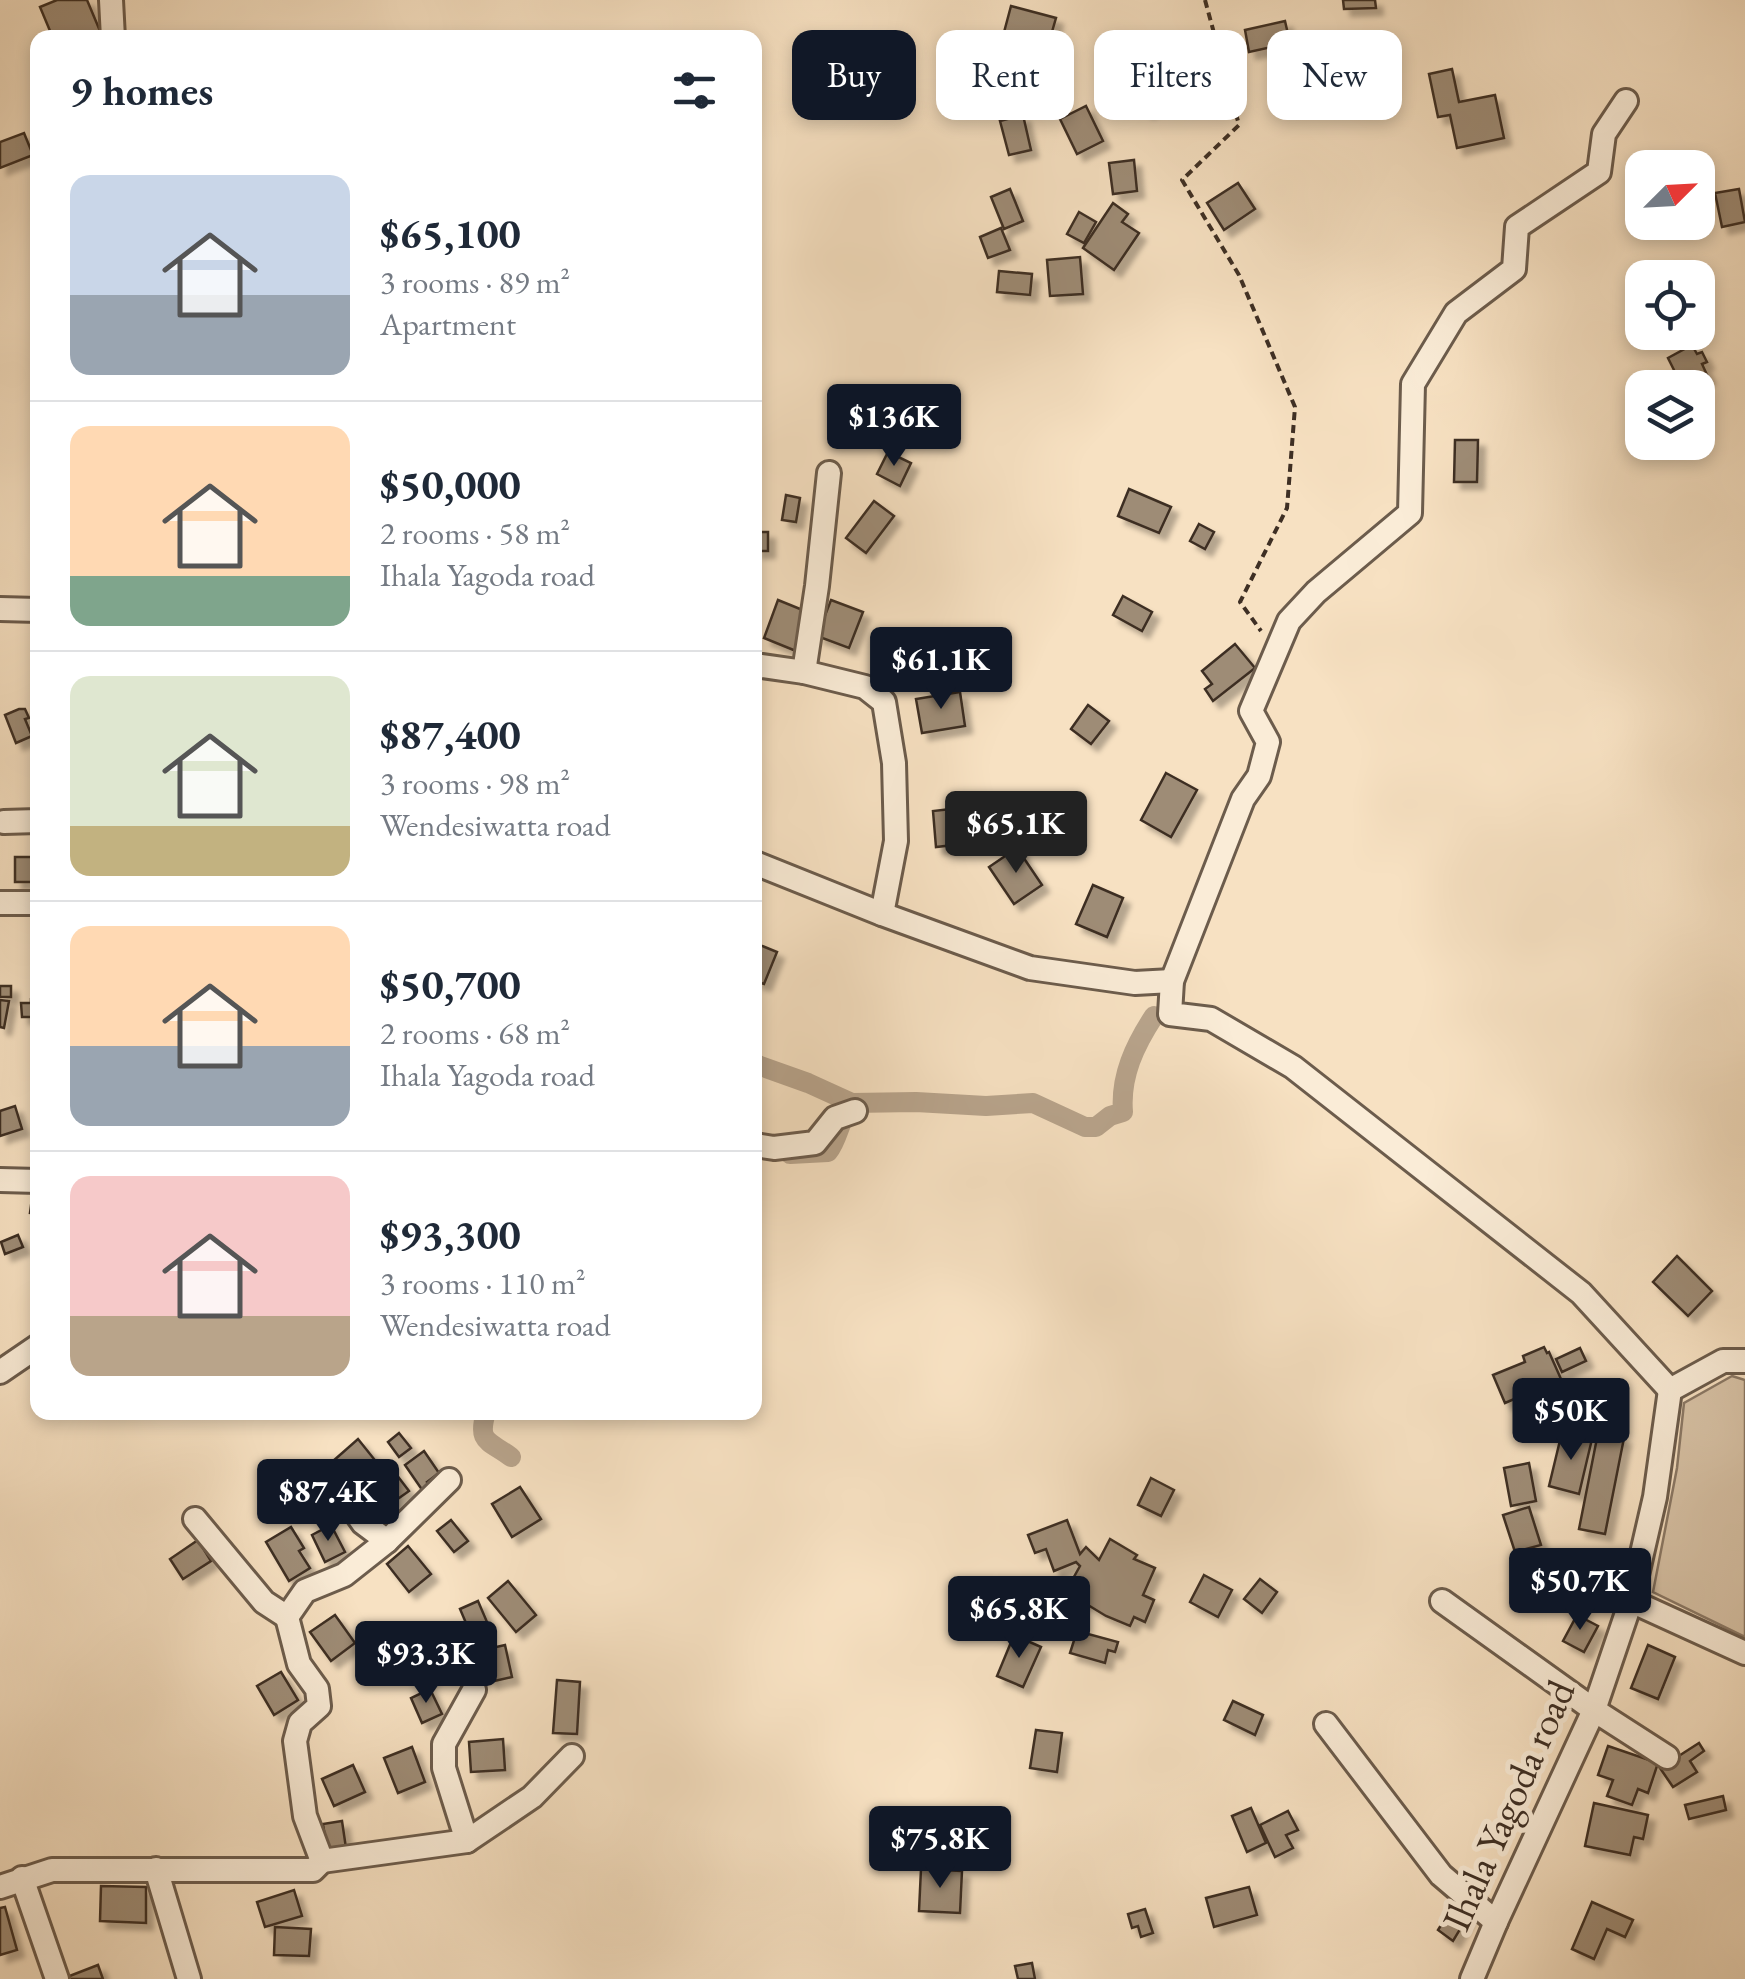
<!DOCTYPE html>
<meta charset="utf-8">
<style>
:root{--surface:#fff;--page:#f2f2f3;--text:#1f2937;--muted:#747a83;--line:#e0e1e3;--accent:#111827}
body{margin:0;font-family:"EB Garamond",serif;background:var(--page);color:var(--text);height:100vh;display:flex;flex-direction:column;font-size:38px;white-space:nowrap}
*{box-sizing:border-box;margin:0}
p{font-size:32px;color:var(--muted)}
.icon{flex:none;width:55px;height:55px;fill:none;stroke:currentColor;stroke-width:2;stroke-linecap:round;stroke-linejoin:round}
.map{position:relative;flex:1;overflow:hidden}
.drawer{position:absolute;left:30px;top:30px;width:732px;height:1390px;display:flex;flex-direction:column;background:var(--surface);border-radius:20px;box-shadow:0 5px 15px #0003}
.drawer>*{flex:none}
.guide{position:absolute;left:792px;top:30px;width:802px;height:90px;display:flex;gap:20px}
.needle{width:65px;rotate:66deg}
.tools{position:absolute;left:1625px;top:150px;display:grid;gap:20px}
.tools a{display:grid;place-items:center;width:90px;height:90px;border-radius:20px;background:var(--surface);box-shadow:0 5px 15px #0003;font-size:50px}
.price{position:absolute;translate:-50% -85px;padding:0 22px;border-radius:10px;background:var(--accent);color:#fff;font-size:32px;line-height:65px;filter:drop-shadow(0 2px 5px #0008)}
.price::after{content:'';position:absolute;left:50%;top:60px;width:30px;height:22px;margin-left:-15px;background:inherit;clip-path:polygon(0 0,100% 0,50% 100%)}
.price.current{background:#222;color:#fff}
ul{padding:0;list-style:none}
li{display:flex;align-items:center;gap:30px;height:250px;padding:0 40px}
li+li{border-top:2px solid var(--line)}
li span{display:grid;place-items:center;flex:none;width:280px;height:200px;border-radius:20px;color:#555}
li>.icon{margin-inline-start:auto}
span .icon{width:120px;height:120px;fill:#fffc;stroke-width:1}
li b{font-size:42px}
h2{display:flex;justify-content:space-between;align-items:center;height:120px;padding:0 40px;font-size:42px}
.tag{padding:0 35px;border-radius:20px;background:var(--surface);box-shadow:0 5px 15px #0003;font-size:35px;line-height:90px}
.tag.current{background:var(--accent);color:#fff}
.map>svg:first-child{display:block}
.green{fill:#d8c3a7;stroke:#8b7966;stroke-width:2.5}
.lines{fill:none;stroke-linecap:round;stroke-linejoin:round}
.canal{stroke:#b8a48c;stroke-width:20}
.building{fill:#9e8c76;stroke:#3e2f24;stroke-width:2.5;filter:url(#shadow)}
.minor-casing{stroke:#6c5c4c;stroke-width:28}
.path{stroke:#3e2f24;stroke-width:4;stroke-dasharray:8 5;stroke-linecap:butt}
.minor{stroke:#faecd7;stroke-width:22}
.labels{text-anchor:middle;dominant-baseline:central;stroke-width:10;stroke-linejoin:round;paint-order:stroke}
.street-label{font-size:40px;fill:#3e2f24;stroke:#faecd7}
</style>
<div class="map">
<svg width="1745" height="1979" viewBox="0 0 1745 1979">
<defs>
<filter id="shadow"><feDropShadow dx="7" dy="7" stdDeviation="2.5" flood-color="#0004"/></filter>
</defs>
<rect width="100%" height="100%" fill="#f7e1c2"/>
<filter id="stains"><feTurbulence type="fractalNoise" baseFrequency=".002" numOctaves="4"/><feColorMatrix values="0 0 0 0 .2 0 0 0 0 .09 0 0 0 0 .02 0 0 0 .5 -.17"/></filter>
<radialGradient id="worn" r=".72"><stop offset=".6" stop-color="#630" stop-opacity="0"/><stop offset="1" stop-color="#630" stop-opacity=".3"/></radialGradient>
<polygon class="green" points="1732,1376 1745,1380 1745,1637 1653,1592 1677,1468 1684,1403"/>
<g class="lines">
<g class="canal">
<path d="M 755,1064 L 808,1083 L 852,1103 L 916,1102 L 986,1106 L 1033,1103 L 1085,1127 L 1096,1127 L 1110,1116 L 1123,1112 C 1120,1076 1135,1045 1154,1016"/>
<path d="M 790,1154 L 828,1152 C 837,1141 839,1125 846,1113"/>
<path d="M 486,1412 C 477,1443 488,1440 511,1457"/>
</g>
</g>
<g class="building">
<polygon points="57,0 87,0 100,31 86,38 53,38 40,7"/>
<polygon points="1343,0 1375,0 1376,8 1344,9"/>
<polygon points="1011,6 1056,18 1047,49 1035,46 1032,56 1014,51 1018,40 1003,36"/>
<polygon points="1285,21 1290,43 1249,52 1245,30"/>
<polygon points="1452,69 1459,102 1495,95 1504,138 1457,148 1450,115 1438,117 1429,74"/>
<polygon points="1155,72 1169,97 1146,111 1131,86"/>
<polygon points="1086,106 1103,141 1077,154 1060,119"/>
<polygon points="1023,115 1031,150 1009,155 1000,121"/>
<polygon points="24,133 33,155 0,168 0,142"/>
<polygon points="1134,160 1137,191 1113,194 1109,163"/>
<polygon points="1238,183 1255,209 1224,230 1207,203"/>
<polygon points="1010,189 1023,221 1004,229 991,197"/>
<polygon points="1739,189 1745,222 1722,227 1715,193"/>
<polygon points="1113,203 1128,214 1122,222 1139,233 1114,270 1083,248"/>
<polygon points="1079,212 1096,222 1084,243 1067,234"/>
<polygon points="1001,228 1010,250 988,258 980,237"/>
<polygon points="1080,257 1083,294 1050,296 1047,260"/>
<polygon points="999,271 1032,274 1030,295 997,292"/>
<polygon points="1692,345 1697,354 1702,352 1707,362 1702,364 1708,377 1689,388 1683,388 1668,358"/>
<polygon points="1455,440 1478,440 1477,482 1454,482"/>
<polygon points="888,452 911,463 900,486 877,474"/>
<polygon points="1129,489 1171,507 1159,533 1118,516"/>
<polygon points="786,495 800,498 796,522 782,520"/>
<polygon points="874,501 894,516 866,553 846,538"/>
<polygon points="1199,524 1214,532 1205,549 1190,541"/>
<rect x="755" y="532" width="13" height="19"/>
<polygon points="1123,596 1152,612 1142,631 1113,615"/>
<polygon points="778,600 810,613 796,651 764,638"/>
<polygon points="831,600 863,612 849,648 817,636"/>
<polygon points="1235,644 1255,668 1213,701 1205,689 1212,684 1202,671"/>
<polygon points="960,692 965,726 922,733 916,699"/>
<polygon points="1088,705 1109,721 1091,744 1071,729"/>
<polygon points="19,709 25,709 29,718 25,719 32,736 16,743 5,715"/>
<polygon points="1166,773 1197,790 1171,837 1141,820"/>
<polygon points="960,808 963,844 936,847 933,811"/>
<polygon points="1017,848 1042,885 1014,904 989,867"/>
<polygon points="15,857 33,857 34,882 15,882"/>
<polygon points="1093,885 1123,898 1107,937 1076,924"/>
<polygon points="755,943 777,952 764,984 755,981"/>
<rect x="0" y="986" width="11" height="11"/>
<polygon points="38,998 38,1024 32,1024 32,1017 22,1017 21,1003 31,1003 31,999"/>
<polygon points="0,1000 9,1001 4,1028 0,1027"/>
<polygon points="15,1106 22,1129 0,1136 0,1111"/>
<polygon points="33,1191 38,1191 38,1214 30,1213"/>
<polygon points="18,1235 23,1247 5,1254 1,1242"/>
<polygon points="1677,1256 1712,1291 1688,1316 1653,1282"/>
<polygon points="1544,1347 1547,1353 1549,1352 1561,1379 1505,1403 1493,1375 1525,1362 1523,1356"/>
<polygon points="1580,1348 1586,1361 1562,1372 1556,1359"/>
<polygon points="1562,1432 1592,1439 1579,1494 1549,1486"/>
<polygon points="399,1433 411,1448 399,1457 388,1442"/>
<polygon points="1598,1433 1624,1438 1605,1534 1579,1529"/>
<polygon points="358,1439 374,1459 348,1481 332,1462"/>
<polygon points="424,1451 439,1473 427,1482 432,1489 425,1494 405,1465"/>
<polygon points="1529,1463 1536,1501 1511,1506 1504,1468"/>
<polygon points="305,1474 314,1489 295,1499 300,1508 290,1514 275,1490"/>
<polygon points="396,1474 409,1491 385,1508 376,1495 389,1485 386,1481"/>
<polygon points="1151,1478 1174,1490 1161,1516 1138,1505"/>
<polygon points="520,1487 541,1519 512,1537 492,1504"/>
<polygon points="1529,1507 1541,1545 1515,1552 1503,1515"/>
<polygon points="451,1520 468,1541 454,1552 437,1531"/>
<polygon points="1067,1520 1080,1554 1086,1547 1099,1560 1110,1539 1137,1555 1134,1559 1155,1568 1143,1595 1154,1600 1145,1622 1134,1617 1130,1626 1106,1616 1078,1599 1074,1606 1061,1600 1080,1566 1076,1562 1054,1571 1046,1549 1035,1553 1028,1535"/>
<polygon points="331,1525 345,1552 325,1562 312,1535"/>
<polygon points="291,1527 304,1548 299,1551 310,1568 289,1581 266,1542"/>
<polygon points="198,1540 211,1561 183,1579 170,1559"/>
<polygon points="408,1546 431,1574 409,1592 387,1564"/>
<polygon points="1204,1575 1232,1590 1218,1617 1190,1602"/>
<polygon points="1260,1579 1277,1592 1262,1613 1244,1599"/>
<polygon points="508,1581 536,1615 516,1632 488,1598"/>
<polygon points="478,1601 487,1622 469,1630 460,1609"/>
<polygon points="335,1615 355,1643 331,1661 310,1632"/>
<polygon points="1577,1615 1598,1626 1584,1652 1563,1641"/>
<polygon points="1077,1631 1118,1642 1115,1652 1108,1650 1105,1663 1070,1653"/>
<polygon points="1014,1635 1041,1647 1023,1687 997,1676"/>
<polygon points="442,1640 454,1665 421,1680 410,1656"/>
<polygon points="467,1641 477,1654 464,1663 454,1650"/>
<polygon points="505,1645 512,1677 490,1682 483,1650"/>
<polygon points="1648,1645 1675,1657 1658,1699 1631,1688"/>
<polygon points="281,1672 298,1700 274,1715 257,1686"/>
<polygon points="557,1680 580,1682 577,1734 553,1733"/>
<polygon points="430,1689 442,1714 422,1723 411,1698"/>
<polygon points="1233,1701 1263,1715 1255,1735 1224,1720"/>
<polygon points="1036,1730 1062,1733 1057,1772 1030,1768"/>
<polygon points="503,1739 505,1770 471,1772 469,1742"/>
<polygon points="1699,1743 1704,1751 1690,1761 1697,1772 1673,1787 1660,1768"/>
<polygon points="1608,1746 1658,1763 1648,1793 1638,1789 1632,1805 1607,1796 1613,1780 1598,1775"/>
<polygon points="412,1747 425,1782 398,1793 384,1758"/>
<polygon points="353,1765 365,1792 334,1806 322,1779"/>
<polygon points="1723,1796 1726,1810 1689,1819 1685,1805"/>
<polygon points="1594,1803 1648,1815 1643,1839 1634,1837 1630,1855 1585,1846"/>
<polygon points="1251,1808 1266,1843 1247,1852 1232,1816"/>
<polygon points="1288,1811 1298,1830 1286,1835 1293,1848 1275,1857 1260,1825"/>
<polygon points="342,1821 346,1848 327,1851 323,1824"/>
<polygon points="921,1869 962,1871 960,1913 919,1911"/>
<polygon points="101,1886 146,1887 146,1923 100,1921"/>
<polygon points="1249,1887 1257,1915 1214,1927 1206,1898"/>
<polygon points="294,1890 302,1916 265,1927 257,1902"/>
<polygon points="1592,1902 1633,1920 1625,1937 1607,1929 1594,1959 1572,1949"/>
<polygon points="1453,1906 1468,1916 1453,1941 1438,1930"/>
<polygon points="5,1907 17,1950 0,1955 0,1908"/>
<polygon points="1145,1909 1153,1933 1141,1937 1138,1926 1132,1928 1128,1914"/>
<polygon points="275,1927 311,1929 309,1956 274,1955"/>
<polygon points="1032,1963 1035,1979 1018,1979 1015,1966"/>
<polygon points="98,1965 103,1979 68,1979 67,1977"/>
</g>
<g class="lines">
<g class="minor-casing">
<g id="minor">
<polyline points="111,0 113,38"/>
<polyline points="1626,101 1604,134 1599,172 1517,227 1514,269 1456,313 1413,384 1410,513 1316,592 1289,621 1251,711 1268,742 1259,776 1243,799 1172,981 1170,1014 1211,1019 1293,1067 1581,1293 1670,1390"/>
<polyline points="0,609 38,610"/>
<polyline points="755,665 804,672 865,687 884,702 894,763 896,841 882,914"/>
<polyline points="804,672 817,586 829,473"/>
<polyline points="4,822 38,821"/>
<polyline points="755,863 882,914 1030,968 1135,983 1172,981"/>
<polyline points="0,903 38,903"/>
<polyline points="755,1145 774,1148 815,1143 835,1118 855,1111"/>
<polyline points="0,1180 38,1181"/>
<polyline points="0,1372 38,1346"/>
<polyline points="318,1475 340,1491 363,1523 387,1541"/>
<polyline points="195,1519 264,1602 287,1617"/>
<polyline points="1442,1601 1594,1710 1667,1757"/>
<polyline points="1631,1601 1745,1653"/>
<polyline points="1326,1724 1441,1875 1496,1922"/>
<polyline points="467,1841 444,1768 444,1744 474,1690"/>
<polyline points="322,1861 467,1841 532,1797 572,1756"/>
<polyline points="156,1869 189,1979"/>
<polyline points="22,1878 57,1979"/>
<polyline points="0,1887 52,1870 313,1870 322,1861 305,1816 295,1741 300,1723 319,1706 317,1689 299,1664 287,1617 305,1591 344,1575 387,1541 449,1480"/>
<polyline points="1472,1979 1496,1922 1594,1710 1631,1601 1655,1497 1670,1390 1723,1361 1745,1361"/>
</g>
</g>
<polyline class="path" points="1205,0 1239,125 1182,180 1239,275 1295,407 1287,508 1240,602 1261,631"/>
<use href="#minor" class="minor"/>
</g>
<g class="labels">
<g class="street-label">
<text transform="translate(1508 1805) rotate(-66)">Ihala Yagoda road</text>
</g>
</g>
<rect width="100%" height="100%" filter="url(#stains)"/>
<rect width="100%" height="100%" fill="url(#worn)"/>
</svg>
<div class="tools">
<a><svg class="needle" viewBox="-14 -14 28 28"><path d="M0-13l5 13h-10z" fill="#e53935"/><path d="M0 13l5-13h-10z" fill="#747a83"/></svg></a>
<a><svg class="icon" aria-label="locate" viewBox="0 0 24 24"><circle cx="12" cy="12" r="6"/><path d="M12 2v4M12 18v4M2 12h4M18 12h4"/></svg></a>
<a><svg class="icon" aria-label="layers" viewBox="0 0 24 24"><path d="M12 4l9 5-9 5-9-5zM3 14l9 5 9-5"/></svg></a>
</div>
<b class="price" style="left:894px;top:469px">$136K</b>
<b class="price" style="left:941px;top:712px">$61.1K</b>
<b class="price current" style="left:1016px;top:876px">$65.1K</b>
<b class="price" style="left:1571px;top:1463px">$50K</b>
<b class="price" style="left:328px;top:1544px">$87.4K</b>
<b class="price" style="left:1580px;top:1633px">$50.7K</b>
<b class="price" style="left:1019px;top:1661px">$65.8K</b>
<b class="price" style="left:426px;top:1706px">$93.3K</b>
<b class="price" style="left:940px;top:1891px">$75.8K</b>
<div class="guide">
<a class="tag current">Buy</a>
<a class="tag">Rent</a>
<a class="tag">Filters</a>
<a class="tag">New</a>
</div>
<section class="drawer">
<h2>9 homes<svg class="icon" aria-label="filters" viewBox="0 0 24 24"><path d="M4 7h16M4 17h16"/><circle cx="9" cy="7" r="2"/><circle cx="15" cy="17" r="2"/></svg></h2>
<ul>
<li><span style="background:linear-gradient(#c9d6e8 60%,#9aa5b1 0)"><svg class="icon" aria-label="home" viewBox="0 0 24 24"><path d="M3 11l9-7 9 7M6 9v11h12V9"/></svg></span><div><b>$65,100</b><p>3 rooms · 89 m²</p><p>Apartment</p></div></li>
<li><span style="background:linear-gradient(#ffd9b3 75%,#7fa58c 0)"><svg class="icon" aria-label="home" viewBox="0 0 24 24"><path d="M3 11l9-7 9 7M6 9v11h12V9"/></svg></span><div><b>$50,000</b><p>2 rooms · 58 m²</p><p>Ihala Yagoda road</p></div></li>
<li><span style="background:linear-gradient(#dfe7d0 75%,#c2b280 0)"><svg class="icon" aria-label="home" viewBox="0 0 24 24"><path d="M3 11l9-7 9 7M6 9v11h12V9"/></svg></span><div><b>$87,400</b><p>3 rooms · 98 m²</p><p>Wendesiwatta road</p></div></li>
<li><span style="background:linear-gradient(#ffd9b3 60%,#9aa5b1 0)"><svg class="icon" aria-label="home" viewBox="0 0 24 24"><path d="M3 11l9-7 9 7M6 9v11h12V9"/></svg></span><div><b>$50,700</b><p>2 rooms · 68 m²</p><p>Ihala Yagoda road</p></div></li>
<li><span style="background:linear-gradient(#f6c9c9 70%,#b9a48a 0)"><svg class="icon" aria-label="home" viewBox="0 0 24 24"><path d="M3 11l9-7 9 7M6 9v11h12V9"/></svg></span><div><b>$93,300</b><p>3 rooms · 110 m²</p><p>Wendesiwatta road</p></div></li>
</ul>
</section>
</div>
